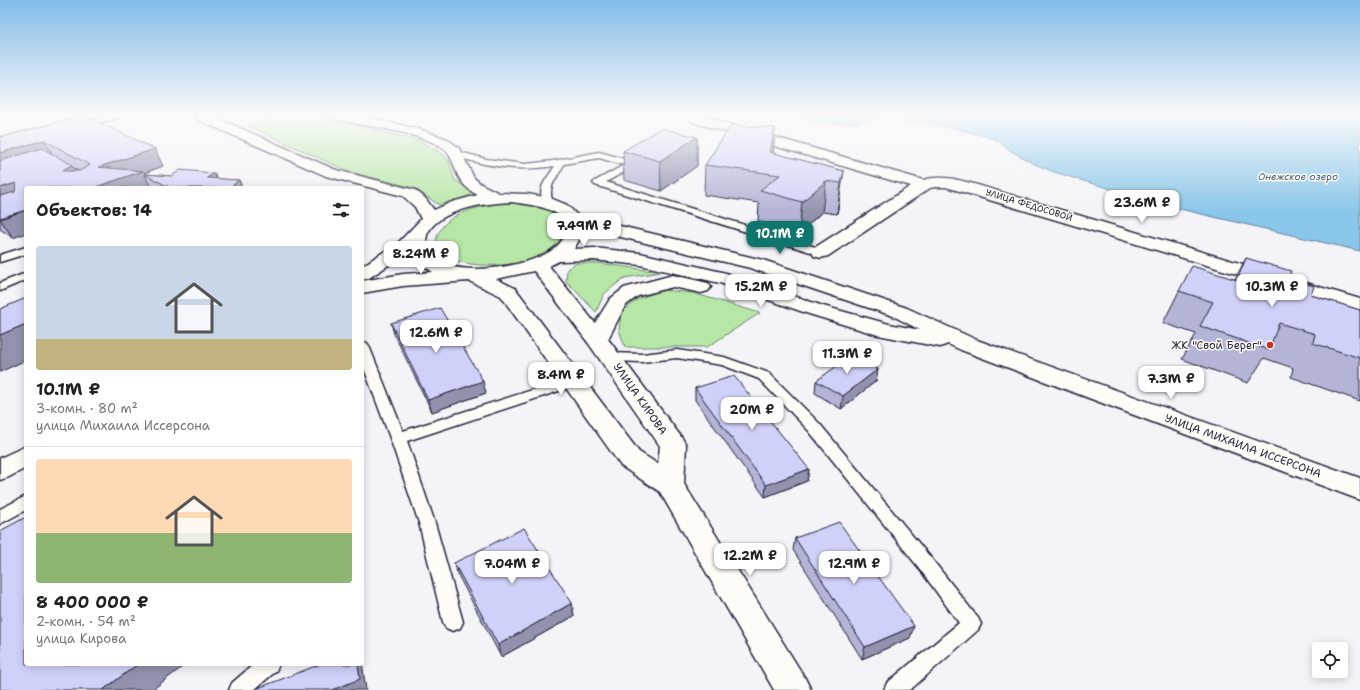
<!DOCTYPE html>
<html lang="ru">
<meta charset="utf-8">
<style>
:root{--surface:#fff;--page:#f2f2f2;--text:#222;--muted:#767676;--line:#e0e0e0;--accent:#0f766e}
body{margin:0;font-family:"Shantell Sans",sans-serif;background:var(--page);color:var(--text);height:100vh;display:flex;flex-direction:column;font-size:15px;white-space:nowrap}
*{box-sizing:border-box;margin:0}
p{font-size:13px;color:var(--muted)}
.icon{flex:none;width:22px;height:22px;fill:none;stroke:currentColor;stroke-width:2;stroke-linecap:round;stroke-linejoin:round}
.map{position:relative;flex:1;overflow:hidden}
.details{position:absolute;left:24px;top:186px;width:340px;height:480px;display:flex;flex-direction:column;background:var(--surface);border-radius:4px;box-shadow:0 2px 10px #0003}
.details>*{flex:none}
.buttons{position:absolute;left:1312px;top:642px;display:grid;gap:8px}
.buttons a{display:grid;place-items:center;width:36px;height:36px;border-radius:4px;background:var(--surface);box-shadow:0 2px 10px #0003;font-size:20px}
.price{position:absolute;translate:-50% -34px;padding:0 9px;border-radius:8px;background:#fff;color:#222;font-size:13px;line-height:26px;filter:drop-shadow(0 1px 2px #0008)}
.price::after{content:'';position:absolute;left:50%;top:24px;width:12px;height:9px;margin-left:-6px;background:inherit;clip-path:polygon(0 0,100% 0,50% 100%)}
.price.current{background:var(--accent);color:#fff}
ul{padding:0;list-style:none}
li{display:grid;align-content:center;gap:8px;height:212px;padding:0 12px}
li+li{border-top:1px solid var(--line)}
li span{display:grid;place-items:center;height:124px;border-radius:4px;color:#555}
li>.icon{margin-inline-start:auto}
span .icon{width:72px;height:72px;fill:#fffc;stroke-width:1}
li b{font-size:17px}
h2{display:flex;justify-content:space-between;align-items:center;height:48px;padding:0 12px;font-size:17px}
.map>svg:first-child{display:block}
.green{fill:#b7e7a6;stroke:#6c8470}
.water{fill:#89c6e9;stroke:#6084a3}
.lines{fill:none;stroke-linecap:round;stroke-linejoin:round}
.lane-casing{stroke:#22223b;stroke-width:3}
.street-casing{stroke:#22223b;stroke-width:3}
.secondary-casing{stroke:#22223b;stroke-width:3}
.lane{fill:#fdfcf7;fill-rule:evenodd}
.street{fill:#fdfcf7;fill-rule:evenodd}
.secondary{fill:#fdfcf7;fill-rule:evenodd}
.wall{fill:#b3b4d6;stroke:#22223b;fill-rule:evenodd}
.shaded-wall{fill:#9292ae;stroke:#22223b}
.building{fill:#d0d1f9;stroke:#22223b}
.poi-dot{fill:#c8321e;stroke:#fdfcf7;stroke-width:1.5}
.labels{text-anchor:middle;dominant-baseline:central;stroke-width:3;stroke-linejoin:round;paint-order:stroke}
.far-street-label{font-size:9px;fill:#22223b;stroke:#fdfcf7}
.far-water-label{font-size:10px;font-style:italic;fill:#465b78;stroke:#fdfcf7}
.poi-label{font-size:11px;fill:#22223b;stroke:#fdfcf7;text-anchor:end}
.street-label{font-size:11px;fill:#22223b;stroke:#fdfcf7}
</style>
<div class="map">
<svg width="1360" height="690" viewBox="0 0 1360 690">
<rect width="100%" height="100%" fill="#f4f3f7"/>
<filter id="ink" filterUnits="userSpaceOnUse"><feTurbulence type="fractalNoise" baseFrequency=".025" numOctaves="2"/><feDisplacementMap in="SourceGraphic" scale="8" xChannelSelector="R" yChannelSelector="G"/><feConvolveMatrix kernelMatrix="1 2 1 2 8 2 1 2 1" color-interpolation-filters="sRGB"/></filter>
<g filter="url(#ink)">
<g class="green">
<polygon points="280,116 320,116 420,141 443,154 449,161 454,179 474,194 439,205 414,188 350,172 248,126"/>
<path d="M 501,204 C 519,203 545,202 559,216 C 564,222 565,229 562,236 C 542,279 410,273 441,229 C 453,211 481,206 501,204 Z"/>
<polygon points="576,263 599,263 660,272 624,278 604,294 596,312 566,281 567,269"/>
<polygon points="663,290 693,293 760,313 707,347 625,347 619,330 621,312 638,299"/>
</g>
<path class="water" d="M 779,116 L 1360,116 L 1360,251 L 1184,210 L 1080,180 L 1054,172 L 1034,164 L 1011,151 L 999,141 L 986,136 L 922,121 L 914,121 L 903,124 L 900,122 L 901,120 L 900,118 C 884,114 869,121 854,123 C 829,125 803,118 779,116 Z"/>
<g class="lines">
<g class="lane-casing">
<g id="lane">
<polygon points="108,116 121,116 120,118 80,127 76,125 77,123"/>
<path d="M 456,151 L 486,159 L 525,164 L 553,161 L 599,152 L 635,162 L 636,164 L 635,166 L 606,182 L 825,250 L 826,252 L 825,254 L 817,254 L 595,185 L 593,183 L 595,181 L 624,165 L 599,158 L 564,164 C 558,178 546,186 553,202 L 548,205 L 543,202 C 537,187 547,179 555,166 C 518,172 488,166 453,156 L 452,154 Z"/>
<polygon points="26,247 26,254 0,262 0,255"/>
<polygon points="26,273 26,280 0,291 0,283"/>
<polygon points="362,342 367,343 369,346 403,431 567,379 572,377 577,379 579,382 577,385 407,441 435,523 463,622 460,628 453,631 446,628 443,622 419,523 390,438 362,363"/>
<polygon points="677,350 724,357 769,373 819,423 931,558 978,618 981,624 978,630 910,690 884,690 887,683 959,623 919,568 809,431 759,379 722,365 677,358 642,362 610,361 605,360 603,357 605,354 610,353 642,354"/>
<polygon points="26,496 26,510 0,524 0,509"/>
<polygon points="254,664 279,664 276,671 254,690 229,690 232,683"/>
</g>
</g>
<g class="street-casing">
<path id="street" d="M 692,116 L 702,116 L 923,180 C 941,175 956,179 974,184 L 1360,299 L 1360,311 L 946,187 L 935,187 L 930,188 L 828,256 L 821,258 L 814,256 L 812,252 L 814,248 L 911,186 L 692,122 L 690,119 Z"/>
</g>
<g class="secondary-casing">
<g id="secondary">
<path d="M 194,116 L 212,116 L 336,170 L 415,190 L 425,198 L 434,210 L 452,202 L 478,195 C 465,189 458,179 454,165 C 452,161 450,155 447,151 C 431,134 362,125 338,120 L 333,119 L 331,116 L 364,117 L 419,129 L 447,139 L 459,148 L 474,178 L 481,184 L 499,193 L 527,194 L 550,198 L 567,205 L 578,216 L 763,260 L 907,308 L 977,340 L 1360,478 L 1360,500 L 961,350 L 948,344 L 940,347 L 878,335 L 809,314 L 720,283 L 640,265 L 594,260 L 559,261 L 549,266 L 595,323 L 610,299 L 624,288 L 673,275 L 708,283 L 711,287 L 708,291 L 701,293 L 673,287 L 638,296 L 625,306 L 608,339 L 682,438 L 686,445 L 684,484 L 805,678 L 811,690 L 774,690 L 660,492 L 621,466 L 501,296 L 469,281 L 403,286 L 362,293 L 362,281 L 403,274 L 433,272 L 422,265 L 410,251 L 369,278 L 362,280 L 362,266 L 399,242 L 421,219 L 415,207 L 403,196 L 326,176 L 196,119 ZM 510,202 C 529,204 585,210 560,243 C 542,265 477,274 450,266 C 440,263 432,256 426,248 C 426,244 426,239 427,235 C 437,209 487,203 510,202 ZM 583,228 L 750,268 L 893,316 L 920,330 L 889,324 L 823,306 L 726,273 L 640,253 L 594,248 L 574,249 L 583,233 ZM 534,271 L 589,344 L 660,446 L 658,464 L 639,452 L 515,288 L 496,279 Z"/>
<polygon points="26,446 26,468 9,477 0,480 0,458"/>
</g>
</g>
<use href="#lane" class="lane"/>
<use href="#street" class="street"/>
<use href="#secondary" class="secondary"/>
</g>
<g class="wall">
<path d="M 80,116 L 163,166 L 144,173 L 145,174 L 172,176 L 214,173 L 217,179 L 239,180 L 242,188 L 26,188 L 13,238 L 0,229 L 0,136 L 2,137 ZM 74,168 L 79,171 L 75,171 Z"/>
<polygon points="775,128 773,153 844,171 839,201 837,214 822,212 799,233 758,221 759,203 704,195 705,165"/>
<polygon points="697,137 697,166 661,191 624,180 623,151"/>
<polygon points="1246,258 1288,279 1311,295 1360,310 1360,401 1291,377 1293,368 1264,358 1248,383 1182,359 1196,334 1163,323 1179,291 1235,279"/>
<polygon points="391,323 486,393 432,412 394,334"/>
<polygon points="878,369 876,381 841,409 815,393 816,381"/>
<polygon points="695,388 809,469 807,481 765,497 695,400"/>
<polygon points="795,538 910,638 862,659 793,550"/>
<polygon points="454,563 572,603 574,616 501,657 458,575"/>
</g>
<g class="shaded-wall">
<polygon points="775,128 773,157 770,152"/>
<polygon points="697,137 697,166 661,191 660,161"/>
<polygon points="44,140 54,157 0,174 0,153"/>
<polygon points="155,149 163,166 144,173 151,188 93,188 99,167"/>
<polygon points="72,165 82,183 63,171 64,169"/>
<polygon points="844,171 839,201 837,214 841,183"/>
<polygon points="214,173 220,188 207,178"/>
<polygon points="239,180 242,188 233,188 232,186"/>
<polygon points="826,181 822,212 799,233 802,202"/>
<polygon points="16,183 26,200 0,210 0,188"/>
<polygon points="26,210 26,233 13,238 0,219"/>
<polygon points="26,324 26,360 0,372 0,335"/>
<polygon points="878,369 876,381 841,409 843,396"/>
<polygon points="483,381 486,393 432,412 428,400"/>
<polygon points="809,469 807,481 765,497 766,485"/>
<polygon points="572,603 574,616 501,657 498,645"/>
<polygon points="914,626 910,638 862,659 865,647"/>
<polygon points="362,662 366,690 332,690 358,664 362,664"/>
<polygon points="138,664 186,664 152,690 103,690"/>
</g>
<g class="building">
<polygon points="80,116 86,116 155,149 99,167 143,171 93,188 26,188 26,210 0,218 0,196 15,192 16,183 0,188 0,161 42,148 72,165 64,169 63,171 79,171 90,165 44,140 0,153 0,136 2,137"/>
<polygon points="731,125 775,128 770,152 844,171 841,183 826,181 802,202 760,190 780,175 705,165"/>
<polygon points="661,128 697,137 660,161 623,151"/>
<polygon points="180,170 214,173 207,178 239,180 232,186 235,188 171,188 144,174 172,176"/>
<polygon points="1246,258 1291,271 1288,279 1314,286 1311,295 1360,310 1360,358 1313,343 1315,334 1279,323 1269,350 1200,326 1213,302 1179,291 1192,266 1237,280"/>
<polygon points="26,298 26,324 0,335 0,309"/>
<polygon points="440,308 483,381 428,400 391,323"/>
<polygon points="852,355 878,369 843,396 816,381"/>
<polygon points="734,376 809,469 766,485 695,388"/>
<polygon points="26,517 26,664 138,664 103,690 0,690 0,531"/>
<polygon points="839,522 914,626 865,647 795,538"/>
<polygon points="524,528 572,603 498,645 454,563"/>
<polygon points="321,664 358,664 360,679 332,690 253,690"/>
</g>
</g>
<linearGradient id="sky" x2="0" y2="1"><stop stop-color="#82bbe8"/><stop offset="0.54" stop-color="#fafafb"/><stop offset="1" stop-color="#fafafb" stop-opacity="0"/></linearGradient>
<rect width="1360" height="213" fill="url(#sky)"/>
<circle class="poi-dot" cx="1270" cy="345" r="4"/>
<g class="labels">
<g class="far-street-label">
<text transform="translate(1029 205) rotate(17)">УЛИЦА ФЕДОСОВОЙ</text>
</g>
<g class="far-water-label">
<text x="1298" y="176">Онежское озеро</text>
</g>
<g class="poi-label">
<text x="1262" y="345">ЖК "Свой Берег"</text>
</g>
<g class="street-label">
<text transform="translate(640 399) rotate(55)">УЛИЦА КИРОВА</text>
<text transform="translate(1243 446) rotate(20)">УЛИЦА МИХАИЛА ИССЕРСОНА</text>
</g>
</g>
</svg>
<div class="buttons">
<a><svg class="icon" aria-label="locate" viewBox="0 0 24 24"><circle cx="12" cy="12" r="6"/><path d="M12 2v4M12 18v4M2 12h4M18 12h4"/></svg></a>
</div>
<b class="price" style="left:1142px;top:224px">23.6M ₽</b>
<b class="price" style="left:584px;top:247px">7.49M ₽</b>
<b class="price current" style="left:780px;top:255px">10.1M ₽</b>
<b class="price" style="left:421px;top:275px">8.24M ₽</b>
<b class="price" style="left:761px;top:308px">15.2M ₽</b>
<b class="price" style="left:1272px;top:308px">10.3M ₽</b>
<b class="price" style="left:436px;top:354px">12.6M ₽</b>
<b class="price" style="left:847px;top:375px">11.3M ₽</b>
<b class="price" style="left:561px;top:396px">8.4M ₽</b>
<b class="price" style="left:1171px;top:400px">7.3M ₽</b>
<b class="price" style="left:752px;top:431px">20M ₽</b>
<b class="price" style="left:750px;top:577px">12.2M ₽</b>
<b class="price" style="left:512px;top:585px">7.04M ₽</b>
<b class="price" style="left:854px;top:585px">12.9M ₽</b>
<section class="details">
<h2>Объектов: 14<svg class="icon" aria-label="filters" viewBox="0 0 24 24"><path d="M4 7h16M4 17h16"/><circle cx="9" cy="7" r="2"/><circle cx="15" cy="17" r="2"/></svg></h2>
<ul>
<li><span style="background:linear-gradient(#c9d6e8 75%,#c2b280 0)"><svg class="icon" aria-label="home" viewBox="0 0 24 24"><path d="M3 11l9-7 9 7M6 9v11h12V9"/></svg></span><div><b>10.1M ₽</b><p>3-комн. · 80 m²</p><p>улица Михаила Иссерсона</p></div></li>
<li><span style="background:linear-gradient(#ffd9b3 60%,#8fb573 0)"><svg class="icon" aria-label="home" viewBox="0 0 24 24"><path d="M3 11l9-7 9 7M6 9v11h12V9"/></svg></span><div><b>8 400 000 ₽</b><p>2-комн. · 54 m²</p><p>улица Кирова</p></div></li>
</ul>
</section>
</div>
